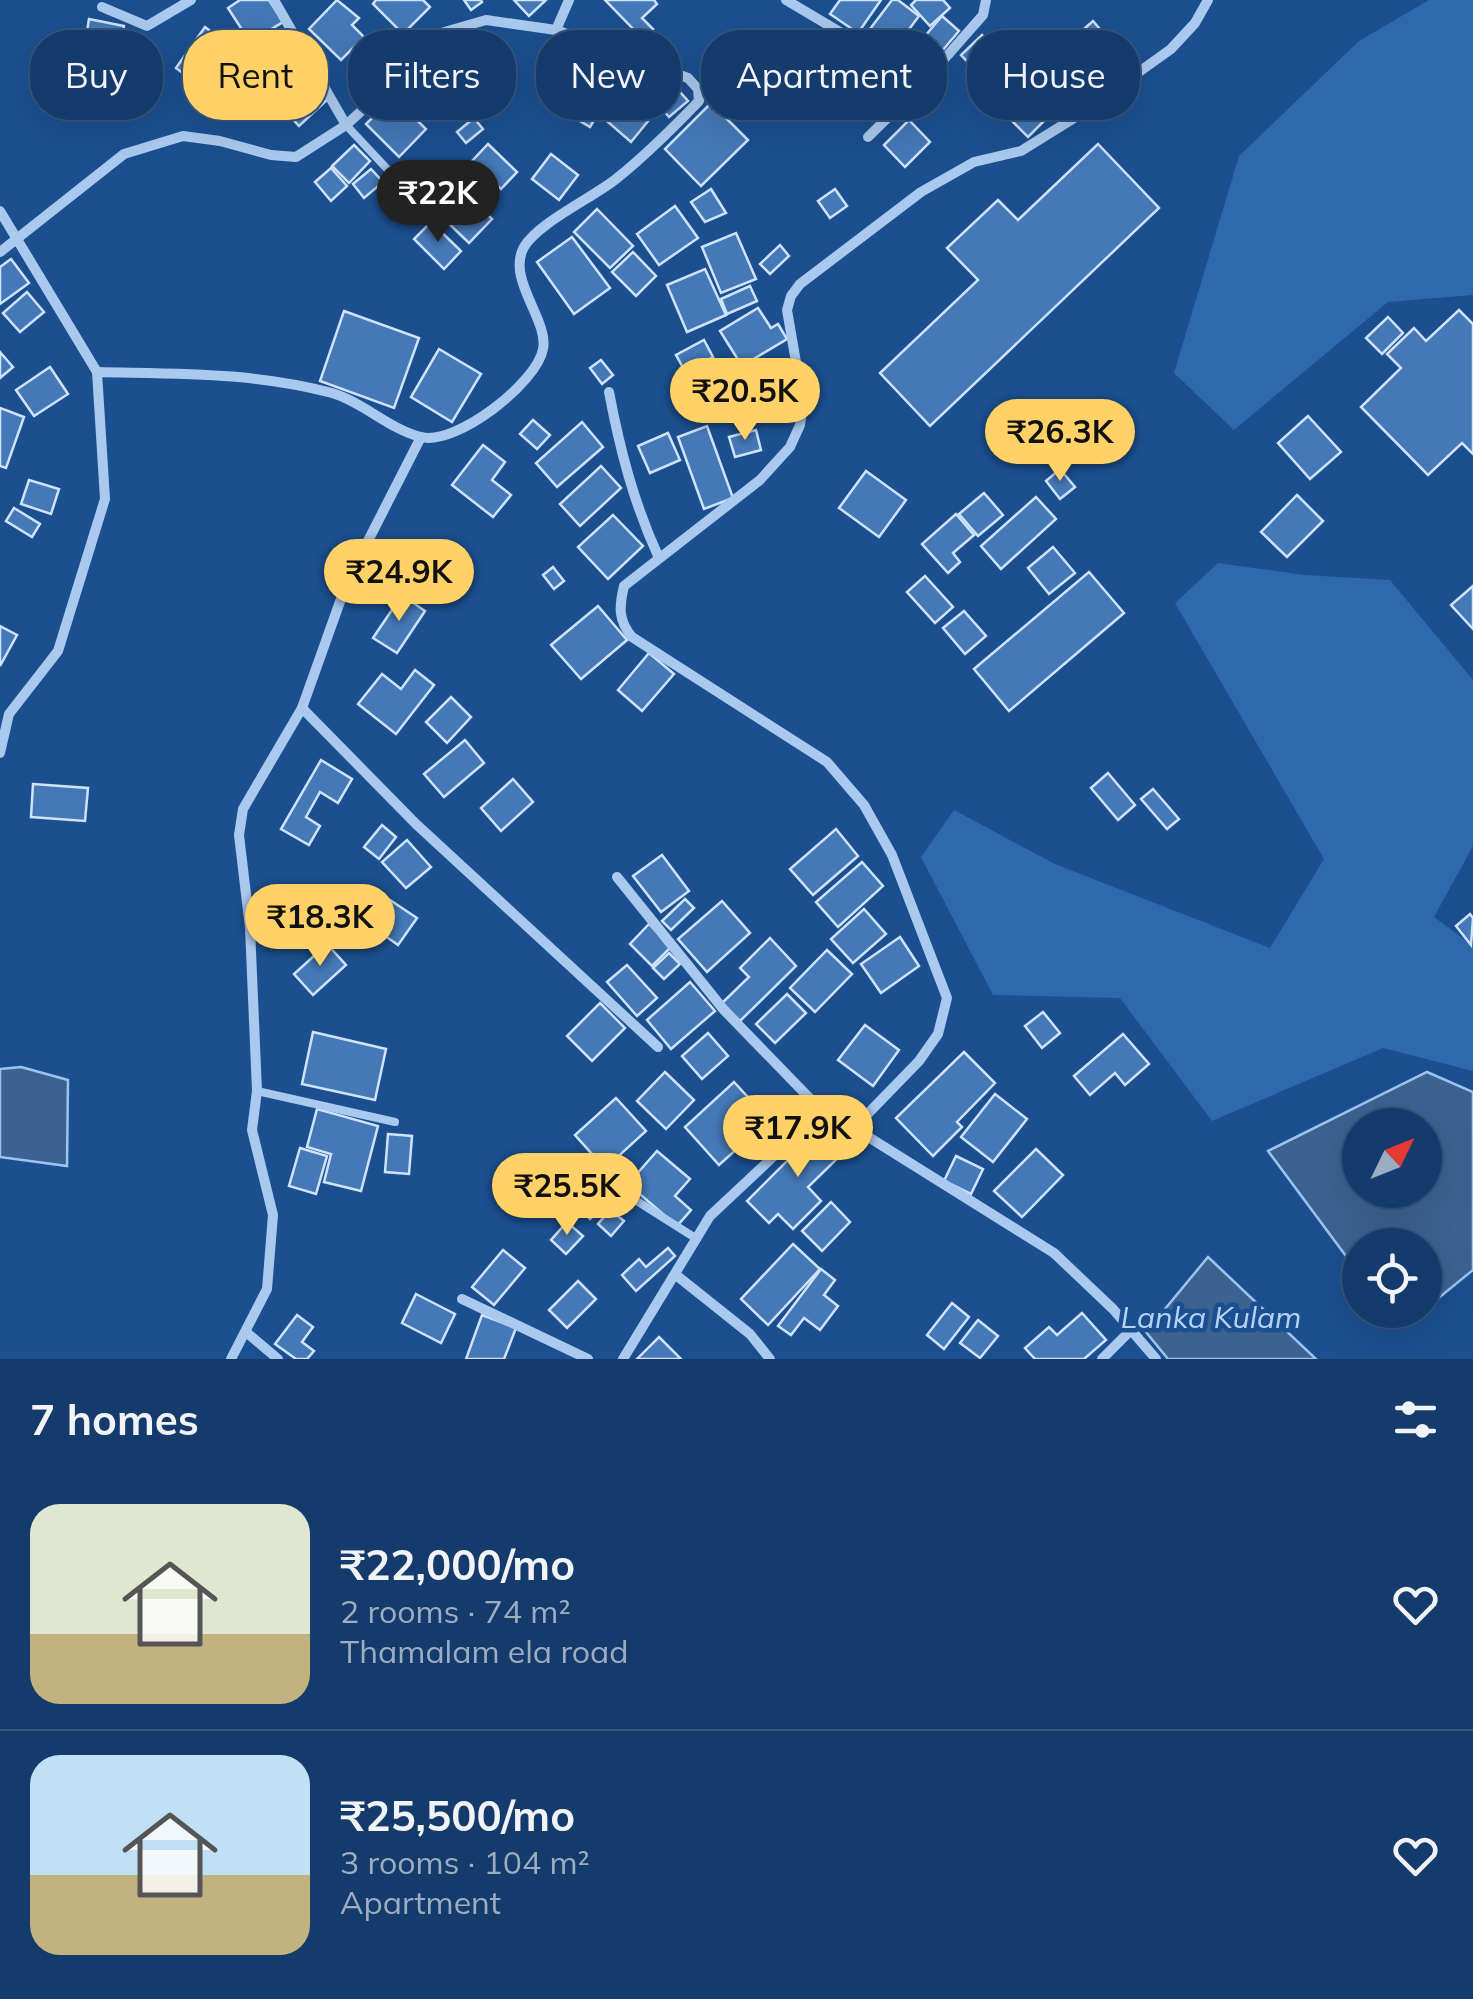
<!DOCTYPE html>
<meta charset="utf-8">
<style>
:root{--surface:#143b6b;--page:#1d4271;--text:#f1f3f6;--muted:#9dadc1;--line:#33557e;--accent:#ffd166}
body{margin:0;font-family:Mulish,sans-serif;background:var(--page);color:var(--text);height:100vh;display:flex;flex-direction:column;font-size:38px;white-space:nowrap}
*{box-sizing:border-box;margin:0}
p{font-size:32px;color:var(--muted)}
.icon{flex:none;width:55px;height:55px;fill:none;stroke:currentColor;stroke-width:2;stroke-linecap:round;stroke-linejoin:round}
.map{position:relative;height:1359px;overflow:hidden}
.details{display:flex;flex-direction:column;background:var(--surface);flex:1}
.details>*{flex:none}
.guide{position:absolute;left:30px;top:30px;width:1415px;height:90px;display:flex;gap:20px}
.needle{width:65px;rotate:47deg}
.fabs{position:absolute;left:1342px;top:1108px;display:grid;gap:20px}
.fabs a{display:grid;place-items:center;width:100px;height:100px;border-radius:50%;background:var(--surface);box-shadow:0 10px 40px #0002,0 0 0 2px var(--line);font-size:50px}
.price{position:absolute;translate:-50% -85px;padding:0 22px;border-radius:35px;background:var(--accent);color:#111;font-size:32px;line-height:65px;filter:drop-shadow(0 2px 5px #0008)}
.price::after{content:'';position:absolute;left:50%;top:60px;width:30px;height:22px;margin-left:-15px;background:inherit;clip-path:polygon(0 0,100% 0,50% 100%)}
.price.active{background:#222;color:#fff}
ul{padding:0;list-style:none}
li{display:flex;align-items:center;gap:30px;height:250px;padding:0 30px}
li+li{border-top:2px solid var(--line)}
li span{display:grid;place-items:center;flex:none;width:280px;height:200px;border-radius:30px;color:#555}
li>.icon{margin-inline-start:auto}
span .icon{width:120px;height:120px;fill:#fffc;stroke-width:1}
li b{font-size:42px}
h2{display:flex;justify-content:space-between;align-items:center;height:120px;padding:0 30px;font-size:42px}
.tag{padding:0 35px;border-radius:40px;background:var(--surface);box-shadow:0 10px 40px #0002,0 0 0 2px var(--line);font-size:35px;line-height:90px}
.tag.active{background:var(--accent);color:#111}
.map>svg:first-child{display:block}
.green{fill:#2e69ad}
.water{fill:#3c6290;stroke:#9cc4f0;stroke-width:2.5;fill-rule:evenodd}
.building{fill:#4478b7;stroke:#cfe3fa;stroke-width:2.5}
.lines{fill:none;stroke-linecap:round;stroke-linejoin:round}
.service{stroke:#a9c9ee;stroke-width:8}
.minor{stroke:#a9c9ee;stroke-width:10}
.labels{text-anchor:middle;dominant-baseline:central;stroke-width:9;stroke-linejoin:round;paint-order:stroke}
.water-label{font-size:30px;font-style:italic;fill:#b5d3f5;stroke:#1b4f8f}
</style>
<div class="map">
<svg width="1473" height="1359" viewBox="0 0 1473 1359">
<rect width="100%" height="100%" fill="#1b4f8f"/>
<g class="green">
<polygon points="1429,0 1473,0 1473,295 1388,302 1234,430 1174,373 1239,156 1359,41"/>
<polygon points="1218,563 1305,575 1390,580 1473,680 1473,846 1434,917 1473,946 1473,1071 1383,1048 1212,1121 1120,998 993,995 921,857 954,810 1055,864 1270,948 1324,859 1175,603"/>
</g>
<g class="water">
<polygon points="21,1067 68,1080 67,1166 0,1157 0,1069"/>
<path d="M 1427,1072 L 1473,1092 L 1473,1270 L 1425,1309 L 1425,1245 L 1360,1245 L 1360,1275 L 1268,1151 ZM 1425,1125 L 1425,1190 L 1360,1190 L 1360,1125 Z"/>
<polygon points="1208,1257 1316,1359 1168,1359 1146,1332"/>
</g>
<g class="building">
<polygon points="240,0 269,0 283,22 250,42 228,8"/>
<polygon points="337,0 359,18 352,25 364,37 341,60 309,29"/>
<polygon points="376,0 423,0 430,7 403,34 373,4"/>
<polygon points="464,0 481,0 482,2 471,10"/>
<polygon points="514,0 546,0 529,16"/>
<polygon points="605,0 654,0 657,4 642,18 653,29 643,39"/>
<polygon points="840,0 881,0 858,33 830,14"/>
<polygon points="892,0 898,0 919,16 895,48 870,29"/>
<polygon points="916,0 943,0 950,8 930,26 911,5"/>
<polygon points="942,16 959,31 931,64 914,49"/>
<polygon points="89,19 124,26 118,63 83,56"/>
<polygon points="1093,21 1117,49 1082,79 1058,52"/>
<polygon points="205,27 240,54 208,92 176,68"/>
<polygon points="982,35 1003,56 982,77 961,55"/>
<polygon points="278,38 304,75 284,90 257,53"/>
<polygon points="1027,50 1069,90 1055,105 1041,91 1028,104 1023,100 1008,115 987,95"/>
<polygon points="661,71 688,101 669,117 643,87"/>
<polygon points="241,74 256,89 236,110 221,95"/>
<polygon points="309,77 329,98 299,126 280,105"/>
<polygon points="581,78 594,86 598,79 613,88 590,127 563,111"/>
<polygon points="629,84 658,109 631,142 601,116"/>
<polygon points="393,97 426,129 399,157 366,124"/>
<polygon points="711,103 748,140 701,186 665,149"/>
<polygon points="1032,103 1047,118 1028,137 1013,122"/>
<polygon points="474,118 483,129 466,143 457,132"/>
<polygon points="909,120 930,142 905,167 884,145"/>
<polygon points="488,144 517,172 501,189 472,161"/>
<polygon points="1098,144 1159,208 930,426 880,373 978,280 947,248 998,200 1018,220"/>
<polygon points="354,145 370,161 349,183 332,166"/>
<polygon points="551,154 578,175 559,200 532,179"/>
<polygon points="331,168 347,186 331,201 315,182"/>
<polygon points="371,169 383,182 364,198 353,184"/>
<polygon points="711,189 726,213 705,222 691,202"/>
<polygon points="835,189 847,206 830,218 818,201"/>
<polygon points="466,193 492,219 469,243 442,217"/>
<polygon points="675,206 698,238 659,265 637,234"/>
<polygon points="597,209 633,246 610,268 574,232"/>
<polygon points="431,222 461,251 444,269 414,239"/>
<polygon points="736,233 756,279 721,293 702,247"/>
<polygon points="572,237 610,288 574,314 537,262"/>
<polygon points="780,245 789,256 770,274 760,264"/>
<polygon points="633,252 656,276 636,296 612,272"/>
<polygon points="11,259 29,283 0,304 0,267"/>
<polygon points="705,269 726,315 687,332 667,285"/>
<polygon points="750,286 757,301 727,314 721,299"/>
<polygon points="27,292 44,312 20,332 3,313"/>
<polygon points="758,308 771,328 778,324 787,339 742,366 720,331"/>
<polygon points="1459,310 1473,324 1473,454 1462,443 1428,475 1361,407 1401,368 1387,354 1414,328 1426,341"/>
<polygon points="344,311 419,338 394,408 320,381"/>
<polygon points="1388,317 1403,333 1382,354 1366,338"/>
<polygon points="704,340 713,357 686,373 676,355"/>
<polygon points="439,349 481,374 452,422 411,397"/>
<polygon points="0,352 13,367 0,378"/>
<polygon points="601,360 613,375 602,384 590,368"/>
<polygon points="50,367 68,394 34,416 16,390"/>
<polygon points="0,408 24,417 6,468 0,466"/>
<polygon points="1308,416 1341,452 1310,479 1278,443"/>
<polygon points="533,420 550,435 537,449 520,434"/>
<polygon points="582,422 603,447 557,487 536,463"/>
<polygon points="707,426 733,498 704,509 678,437"/>
<polygon points="756,430 761,450 735,457 729,437"/>
<polygon points="668,433 680,460 650,473 638,446"/>
<polygon points="483,445 505,462 492,480 511,495 493,517 452,485"/>
<polygon points="601,466 621,488 580,526 560,504"/>
<polygon points="1060,469 1075,487 1060,499 1046,481"/>
<polygon points="866,471 906,500 879,537 839,508"/>
<polygon points="29,480 59,489 51,514 21,504"/>
<polygon points="984,493 1003,515 978,536 959,514"/>
<polygon points="1297,495 1323,521 1287,557 1261,532"/>
<polygon points="1036,497 1056,519 1001,569 981,546"/>
<polygon points="14,508 40,524 32,537 6,521"/>
<polygon points="956,514 974,535 953,553 960,562 948,573 922,544"/>
<polygon points="613,515 643,546 608,579 578,547"/>
<polygon points="1053,547 1075,573 1049,594 1028,568"/>
<polygon points="553,567 564,581 554,589 543,575"/>
<polygon points="1089,572 1124,613 1009,711 974,669"/>
<polygon points="925,576 953,607 935,623 907,592"/>
<polygon points="1473,586 1473,629 1451,605"/>
<polygon points="402,595 425,611 397,653 373,638"/>
<polygon points="598,606 627,640 581,679 551,645"/>
<polygon points="964,611 986,636 965,654 943,628"/>
<polygon points="0,626 17,635 0,666"/>
<polygon points="649,653 674,674 642,711 618,690"/>
<polygon points="415,670 434,685 396,734 358,704 382,674 401,689"/>
<polygon points="451,697 471,717 447,743 426,722"/>
<polygon points="465,740 484,763 444,797 424,774"/>
<polygon points="321,760 352,779 338,803 320,792 306,817 320,826 309,845 281,829"/>
<polygon points="1108,773 1135,805 1118,820 1091,788"/>
<polygon points="513,779 533,802 501,831 481,808"/>
<polygon points="33,784 88,788 85,821 31,817"/>
<polygon points="1153,789 1179,819 1167,829 1141,799"/>
<polygon points="382,825 396,837 379,859 364,847"/>
<polygon points="836,829 858,856 813,895 790,869"/>
<polygon points="407,840 431,867 406,888 382,862"/>
<polygon points="662,855 689,891 661,912 633,876"/>
<polygon points="862,862 883,886 838,927 816,902"/>
<polygon points="378,892 417,918 398,945 360,918"/>
<polygon points="685,899 694,908 671,930 662,921"/>
<polygon points="722,901 750,933 707,972 678,939"/>
<polygon points="864,909 886,934 853,963 831,939"/>
<polygon points="1470,914 1473,918 1471,945 1456,926"/>
<polygon points="649,924 671,947 652,966 630,944"/>
<polygon points="900,937 919,966 881,993 861,964"/>
<polygon points="770,938 796,966 740,1021 722,1003 749,977 740,968"/>
<polygon points="327,944 346,965 313,995 294,974"/>
<polygon points="827,950 852,974 815,1012 790,988"/>
<polygon points="669,953 680,964 664,979 653,968"/>
<polygon points="627,965 657,998 637,1016 607,982"/>
<polygon points="690,982 715,1011 671,1049 647,1020"/>
<polygon points="787,994 806,1013 775,1043 756,1024"/>
<polygon points="600,1003 625,1028 592,1061 567,1036"/>
<polygon points="1043,1012 1060,1033 1042,1048 1025,1026"/>
<polygon points="865,1025 899,1050 873,1086 838,1060"/>
<polygon points="313,1032 386,1049 375,1100 302,1084"/>
<polygon points="708,1033 728,1056 702,1079 682,1056"/>
<polygon points="1123,1034 1149,1064 1125,1085 1115,1073 1090,1095 1074,1076"/>
<polygon points="964,1052 995,1083 957,1122 962,1127 933,1156 896,1118"/>
<polygon points="665,1072 694,1100 666,1129 637,1101"/>
<polygon points="734,1082 769,1120 719,1165 685,1127"/>
<polygon points="995,1094 1027,1119 993,1162 961,1137"/>
<polygon points="616,1098 646,1131 589,1183 607,1203 590,1219 566,1193 600,1163 575,1135"/>
<polygon points="317,1109 378,1126 361,1191 324,1182 331,1154 307,1147"/>
<polygon points="824,1124 848,1148 808,1187 821,1201 793,1229 778,1214 769,1223 747,1201"/>
<polygon points="388,1134 412,1136 409,1174 385,1172"/>
<polygon points="300,1148 327,1156 316,1194 289,1186"/>
<polygon points="1036,1149 1063,1175 1022,1217 994,1191"/>
<polygon points="657,1151 690,1179 675,1196 691,1210 677,1226 628,1184"/>
<polygon points="956,1156 983,1169 971,1194 944,1181"/>
<polygon points="831,1202 850,1222 822,1251 802,1231"/>
<polygon points="610,1210 624,1221 611,1236 598,1224"/>
<polygon points="567,1222 583,1236 566,1254 551,1240"/>
<polygon points="793,1244 820,1269 768,1325 741,1299"/>
<polygon points="668,1248 675,1256 636,1291 622,1275 639,1259 646,1267"/>
<polygon points="503,1250 525,1268 494,1305 472,1287"/>
<polygon points="821,1269 835,1280 824,1295 838,1306 820,1330 804,1318 791,1335 778,1326"/>
<polygon points="578,1281 596,1299 567,1328 549,1310"/>
<polygon points="416,1294 455,1314 441,1343 402,1323"/>
<polygon points="952,1303 969,1317 944,1349 927,1335"/>
<polygon points="1082,1313 1106,1340 1084,1359 1035,1359 1025,1348 1049,1327 1057,1335"/>
<polygon points="297,1315 313,1327 302,1342 314,1351 307,1359 296,1359 275,1344"/>
<polygon points="482,1315 516,1328 504,1359 466,1359"/>
<polygon points="978,1320 998,1336 980,1358 960,1343"/>
<polygon points="659,1337 681,1359 637,1359"/>
</g>
<g class="lines">
<g class="service">
<polyline points="346,125 419,203"/>
<polyline points="257,1091 395,1122"/>
<polyline points="610,1184 697,1239"/>
</g>
<g class="minor">
<polyline points="274,0 346,125"/>
<polyline points="786,0 924,82 983,15 986,0"/>
<polyline points="102,7 147,26 191,0"/>
<polyline points="868,137 924,82"/>
<polyline points="0,211 97,372 105,499 58,651 9,714 0,753"/>
<polyline points="0,252 124,154 183,136 220,141 271,155 296,157 346,125 379,95 415,52 441,33 486,20 556,30"/>
<path d="M 97,372 C 178,374 253,372 332,393 C 363,402 389,429 421,437 C 456,446 537,383 543,349 C 549,320 506,279 524,247 C 538,223 592,198 616,179 C 645,156 673,128 699,101 L 698,89 L 688,78 L 556,30 L 569,0"/>
<path d="M 609,392 C 620,450 634,504 659,558"/>
<polyline points="302,708 416,824 658,1047"/>
<polyline points="617,877 724,1010 822,1111"/>
<polyline points="854,1128 1054,1253 1113,1309 1156,1359"/>
<polyline points="676,1275 750,1334 770,1359"/>
<polyline points="462,1299 588,1359"/>
<polyline points="246,1332 278,1359"/>
<polyline points="231,1359 267,1289 273,1215 252,1130 257,1091 250,928 239,835 243,809 302,708 347,582 421,437"/>
<path d="M 623,1359 L 710,1216 L 822,1111 L 834,1114 L 854,1128 L 919,1061 L 938,1034 L 947,998 L 892,855 L 864,805 L 827,762 L 632,637 C 618,620 619,607 624,586 L 760,480 L 790,447 L 800,425 L 803,403 L 787,310 L 791,296 L 800,284 L 921,192 L 974,162 L 1021,151 L 1079,115 L 1171,49 L 1195,23 L 1208,0"/>
<polyline points="1102,1359 1131,1330"/>
</g>
</g>
<g class="labels">
<g class="water-label">
<text x="1211" y="1317">Lanka Kulam</text>
</g>
</g>
</svg>
<div class="fabs">
<a><svg class="needle" viewBox="-14 -14 28 28"><path d="M0-13l5 13h-10z" fill="#e53935"/><path d="M0 13l5-13h-10z" fill="#9dadc1"/></svg></a>
<a><svg class="icon" aria-label="locate" viewBox="0 0 24 24"><circle cx="12" cy="12" r="6"/><path d="M12 2v4M12 18v4M2 12h4M18 12h4"/></svg></a>
</div>
<b class="price active" style="left:438px;top:245px">₹22K</b>
<b class="price" style="left:745px;top:443px">₹20.5K</b>
<b class="price" style="left:1060px;top:484px">₹26.3K</b>
<b class="price" style="left:399px;top:624px">₹24.9K</b>
<b class="price" style="left:320px;top:969px">₹18.3K</b>
<b class="price" style="left:798px;top:1180px">₹17.9K</b>
<b class="price" style="left:567px;top:1238px">₹25.5K</b>
<div class="guide">
<a class="tag">Buy</a>
<a class="tag active">Rent</a>
<a class="tag">Filters</a>
<a class="tag">New</a>
<a class="tag">Apartment</a>
<a class="tag">House</a>
</div>
</div>
<section class="details">
<h2>7 homes<svg class="icon" aria-label="filters" viewBox="0 0 24 24"><path d="M4 7h16M4 17h16"/><circle cx="9" cy="7" r="2"/><circle cx="15" cy="17" r="2"/></svg></h2>
<ul>
<li><span style="background:linear-gradient(#dfe7d0 65%,#c2b280 0)"><svg class="icon" aria-label="home" viewBox="0 0 24 24"><path d="M3 11l9-7 9 7M6 9v11h12V9"/></svg></span><div><b>₹22,000/mo</b><p>2 rooms · 74 m²</p><p>Thamalam ela road</p></div><svg class="icon" aria-label="heart" viewBox="0 0 24 24"><path d="M12 20l-8-8c-3-5 5-10 8-4 3-6 11-1 8 4z"/></svg></li>
<li><span style="background:linear-gradient(#bfe0f5 60%,#c2b280 0)"><svg class="icon" aria-label="home" viewBox="0 0 24 24"><path d="M3 11l9-7 9 7M6 9v11h12V9"/></svg></span><div><b>₹25,500/mo</b><p>3 rooms · 104 m²</p><p>Apartment</p></div><svg class="icon" aria-label="heart" viewBox="0 0 24 24"><path d="M12 20l-8-8c-3-5 5-10 8-4 3-6 11-1 8 4z"/></svg></li>
</ul>
</section>
